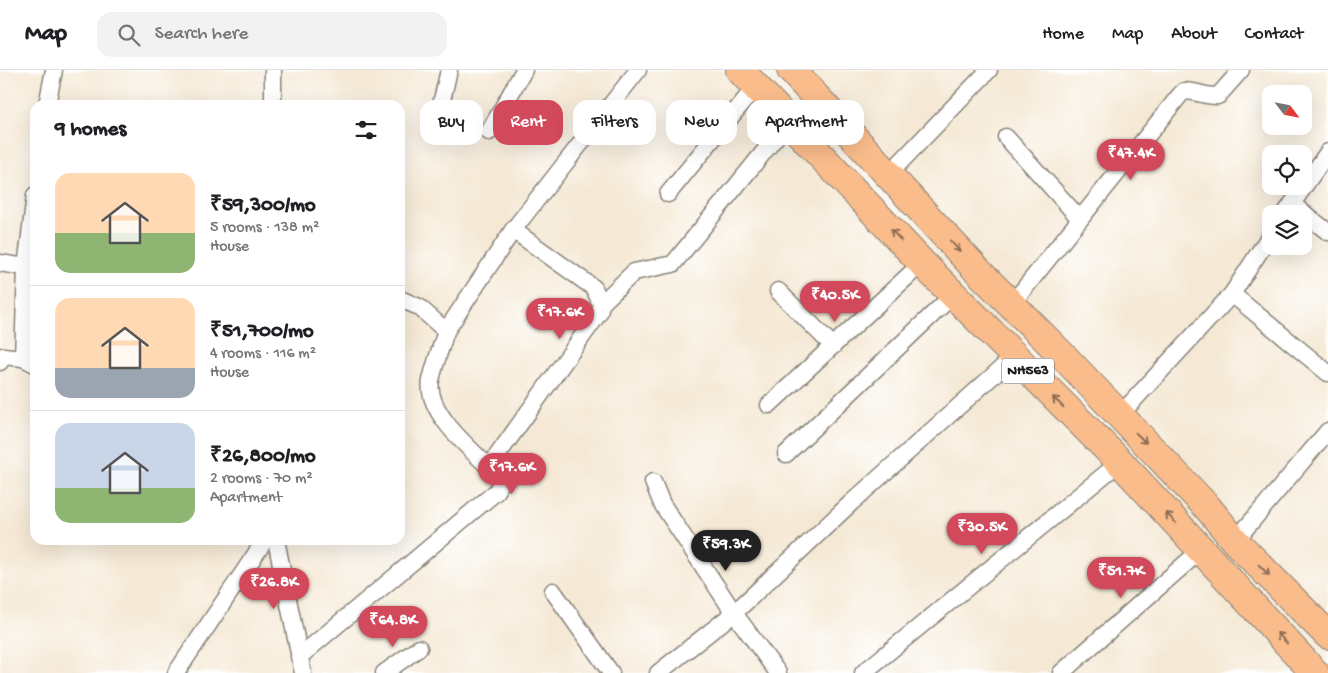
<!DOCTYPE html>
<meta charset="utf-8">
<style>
:root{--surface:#fff;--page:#f2f2f2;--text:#202124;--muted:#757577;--line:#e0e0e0;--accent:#d1495b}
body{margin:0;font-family:"Gochi Hand",sans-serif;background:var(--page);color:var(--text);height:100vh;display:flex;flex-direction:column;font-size:19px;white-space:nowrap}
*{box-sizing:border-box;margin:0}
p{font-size:16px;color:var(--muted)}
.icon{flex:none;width:28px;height:28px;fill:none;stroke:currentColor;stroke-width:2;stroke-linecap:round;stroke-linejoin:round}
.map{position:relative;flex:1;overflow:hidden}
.panel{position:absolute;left:30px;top:30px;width:375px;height:445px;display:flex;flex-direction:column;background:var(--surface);border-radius:15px;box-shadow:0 5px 20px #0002}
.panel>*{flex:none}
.hud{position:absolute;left:420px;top:30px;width:475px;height:45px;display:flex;gap:10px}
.needle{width:32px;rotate:122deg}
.fabs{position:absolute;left:1262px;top:15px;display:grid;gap:10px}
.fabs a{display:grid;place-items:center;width:50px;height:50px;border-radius:10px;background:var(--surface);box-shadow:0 5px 20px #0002;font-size:25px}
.price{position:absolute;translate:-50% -42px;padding:0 11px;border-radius:18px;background:var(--accent);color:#fff;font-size:16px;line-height:32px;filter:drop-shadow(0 1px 2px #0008)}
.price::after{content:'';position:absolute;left:50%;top:30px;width:15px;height:11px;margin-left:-8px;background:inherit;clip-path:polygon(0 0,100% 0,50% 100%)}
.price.on{background:#222;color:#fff}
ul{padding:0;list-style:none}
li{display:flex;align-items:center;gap:15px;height:125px;padding:0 25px}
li+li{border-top:1px solid var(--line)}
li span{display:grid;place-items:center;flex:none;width:140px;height:100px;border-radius:15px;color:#555}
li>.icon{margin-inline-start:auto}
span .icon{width:60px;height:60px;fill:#fffc;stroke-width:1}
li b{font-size:21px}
h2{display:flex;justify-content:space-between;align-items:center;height:60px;padding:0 25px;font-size:21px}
.chip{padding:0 18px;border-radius:15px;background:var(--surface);box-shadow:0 5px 20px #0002;font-size:18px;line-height:45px}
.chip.on{background:var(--accent);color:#fff}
header{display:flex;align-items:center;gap:30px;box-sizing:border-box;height:70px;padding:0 25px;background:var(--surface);border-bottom:1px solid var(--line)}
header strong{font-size:24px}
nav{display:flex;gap:28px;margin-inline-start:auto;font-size:18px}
.search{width:350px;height:45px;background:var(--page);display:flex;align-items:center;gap:12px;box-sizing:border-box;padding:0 18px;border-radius:15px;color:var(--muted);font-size:19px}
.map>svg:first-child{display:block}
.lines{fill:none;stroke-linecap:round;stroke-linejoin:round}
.street-casing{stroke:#888278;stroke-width:19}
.highway-casing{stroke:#888278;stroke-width:30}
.street{stroke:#fff;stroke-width:16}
.highway{stroke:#fabc8b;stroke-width:28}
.oneway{stroke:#8b6c54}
.labels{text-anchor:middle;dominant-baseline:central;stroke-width:4.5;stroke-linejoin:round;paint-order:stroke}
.shield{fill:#fff;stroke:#606060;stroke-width:1}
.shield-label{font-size:15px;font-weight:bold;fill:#1c1c1c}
</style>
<header>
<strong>Map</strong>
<div class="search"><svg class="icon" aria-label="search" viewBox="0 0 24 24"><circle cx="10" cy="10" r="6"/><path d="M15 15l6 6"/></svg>Search here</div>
<nav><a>Home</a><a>Map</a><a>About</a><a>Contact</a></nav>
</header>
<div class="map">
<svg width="1328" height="603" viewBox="0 0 1328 603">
<rect width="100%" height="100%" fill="#fff"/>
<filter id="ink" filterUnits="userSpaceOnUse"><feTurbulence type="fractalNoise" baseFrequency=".02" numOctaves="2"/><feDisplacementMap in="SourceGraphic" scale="10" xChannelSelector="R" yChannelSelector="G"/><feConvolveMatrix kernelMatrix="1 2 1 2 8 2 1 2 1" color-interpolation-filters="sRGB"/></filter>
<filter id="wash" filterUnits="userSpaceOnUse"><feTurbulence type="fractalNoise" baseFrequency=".0096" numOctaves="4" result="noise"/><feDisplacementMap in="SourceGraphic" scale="20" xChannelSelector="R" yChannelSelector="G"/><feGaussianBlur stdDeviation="1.12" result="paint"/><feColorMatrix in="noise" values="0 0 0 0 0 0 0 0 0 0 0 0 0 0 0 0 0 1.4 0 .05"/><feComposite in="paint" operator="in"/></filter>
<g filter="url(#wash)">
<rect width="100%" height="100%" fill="#f5e9d5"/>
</g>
<g filter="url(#ink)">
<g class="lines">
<g class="street-casing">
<g id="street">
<polyline points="273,0 273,35"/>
<polyline points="442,30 449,0"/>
<polyline points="47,35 54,0"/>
<polyline points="489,62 524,0"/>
<polyline points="1006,67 1080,149"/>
<polyline points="888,105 989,0"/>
<polyline points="668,124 756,16"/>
<polyline points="35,125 26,197 23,288 35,294"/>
<polyline points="1292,134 1328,162"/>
<polyline points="1285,144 1328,82"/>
<polyline points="0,193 26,197"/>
<polyline points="778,221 833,276"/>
<polyline points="1232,224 1328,303"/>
<polyline points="601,234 634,202 673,194 789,51"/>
<path d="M 1011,235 L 1180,25 L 1184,21 C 1196,21 1206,27 1218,26 L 1241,0"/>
<polyline points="446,261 513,160 638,0"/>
<polyline points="0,292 3,286 23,288"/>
<polyline points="769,335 922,193"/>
<polyline points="1119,346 1232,224 1271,164"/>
<polyline points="786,384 954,224"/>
<polyline points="489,397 599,243 601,234 594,218 513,160"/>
<polyline points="653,412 662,434 734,543 778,603"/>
<polyline points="276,470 303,603"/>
<polyline points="1235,471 1328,361"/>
<polyline points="553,521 611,603"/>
<path d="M 299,587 L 497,421 C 501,413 500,409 495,403 C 473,381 425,343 431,310 C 435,293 441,277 446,261 L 419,237 L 400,229"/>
<polyline points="176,603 265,470"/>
<polyline points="384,603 419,578"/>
<polyline points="658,603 734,543 852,432 1015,286"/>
<polyline points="863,603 1120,392"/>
<polyline points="1061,603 1202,479"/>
</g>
</g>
<g class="highway-casing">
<g id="highway">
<polyline points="740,0 922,193 1120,392 1315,603"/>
<polyline points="791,0 976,199 1067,290 1208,438 1235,471 1328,565"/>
</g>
</g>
<use href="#street" class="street"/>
<use href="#highway" class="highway"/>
</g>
<defs><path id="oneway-shaft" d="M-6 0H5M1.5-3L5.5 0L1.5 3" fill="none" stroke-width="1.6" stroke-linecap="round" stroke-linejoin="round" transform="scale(1.25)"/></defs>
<g class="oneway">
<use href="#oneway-shaft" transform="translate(896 165) rotate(-133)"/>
<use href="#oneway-shaft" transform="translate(955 176) rotate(48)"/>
<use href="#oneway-shaft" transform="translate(1058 332) rotate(-136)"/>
<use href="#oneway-shaft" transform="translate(1141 368) rotate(44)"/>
<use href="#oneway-shaft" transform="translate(1171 448) rotate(-134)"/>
<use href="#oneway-shaft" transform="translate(1264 500) rotate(45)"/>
<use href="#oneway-shaft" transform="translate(1282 568) rotate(-133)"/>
</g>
</g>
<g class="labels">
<rect class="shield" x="1002" y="288.5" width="52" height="25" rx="4"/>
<g class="shield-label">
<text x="1028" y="301">NH563</text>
</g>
</g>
</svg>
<div class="fabs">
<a><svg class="needle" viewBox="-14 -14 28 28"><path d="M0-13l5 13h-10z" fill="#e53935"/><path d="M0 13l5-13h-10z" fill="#757577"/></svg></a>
<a><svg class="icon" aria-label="locate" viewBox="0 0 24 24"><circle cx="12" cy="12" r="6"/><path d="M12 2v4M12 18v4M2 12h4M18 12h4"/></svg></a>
<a><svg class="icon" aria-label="layers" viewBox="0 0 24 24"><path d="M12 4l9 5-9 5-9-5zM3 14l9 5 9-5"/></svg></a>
</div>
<b class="price" style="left:1131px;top:111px">₹47.4K</b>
<b class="price" style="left:835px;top:253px">₹40.5K</b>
<b class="price" style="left:560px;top:270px">₹17.6K</b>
<b class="price" style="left:512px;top:425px">₹17.6K</b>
<b class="price" style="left:982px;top:485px">₹30.5K</b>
<b class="price on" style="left:726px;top:502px">₹59.3K</b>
<b class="price" style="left:1121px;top:529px">₹51.7K</b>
<b class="price" style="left:274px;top:540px">₹26.8K</b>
<b class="price" style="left:393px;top:578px">₹64.8K</b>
<div class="hud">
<a class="chip">Buy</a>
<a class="chip on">Rent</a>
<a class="chip">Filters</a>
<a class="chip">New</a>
<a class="chip">Apartment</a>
</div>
<section class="panel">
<h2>9 homes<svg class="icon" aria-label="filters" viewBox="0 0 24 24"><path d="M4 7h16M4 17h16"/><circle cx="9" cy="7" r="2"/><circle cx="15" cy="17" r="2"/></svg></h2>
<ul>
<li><span style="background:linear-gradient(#ffd9b3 60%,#8fb573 0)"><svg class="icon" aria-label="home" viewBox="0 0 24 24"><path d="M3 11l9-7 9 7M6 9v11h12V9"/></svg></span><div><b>₹59,300/mo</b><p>5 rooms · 138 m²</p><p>House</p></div></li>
<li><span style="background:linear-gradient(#ffd9b3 70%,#9aa5b1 0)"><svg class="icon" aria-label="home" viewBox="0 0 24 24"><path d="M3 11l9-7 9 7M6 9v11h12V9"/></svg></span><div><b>₹51,700/mo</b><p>4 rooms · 116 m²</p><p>House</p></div></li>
<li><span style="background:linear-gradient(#c9d6e8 65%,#8fb573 0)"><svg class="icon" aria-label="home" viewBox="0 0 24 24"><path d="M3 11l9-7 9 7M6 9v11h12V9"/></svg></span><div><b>₹26,800/mo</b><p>2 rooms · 70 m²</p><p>Apartment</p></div></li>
</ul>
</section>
</div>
